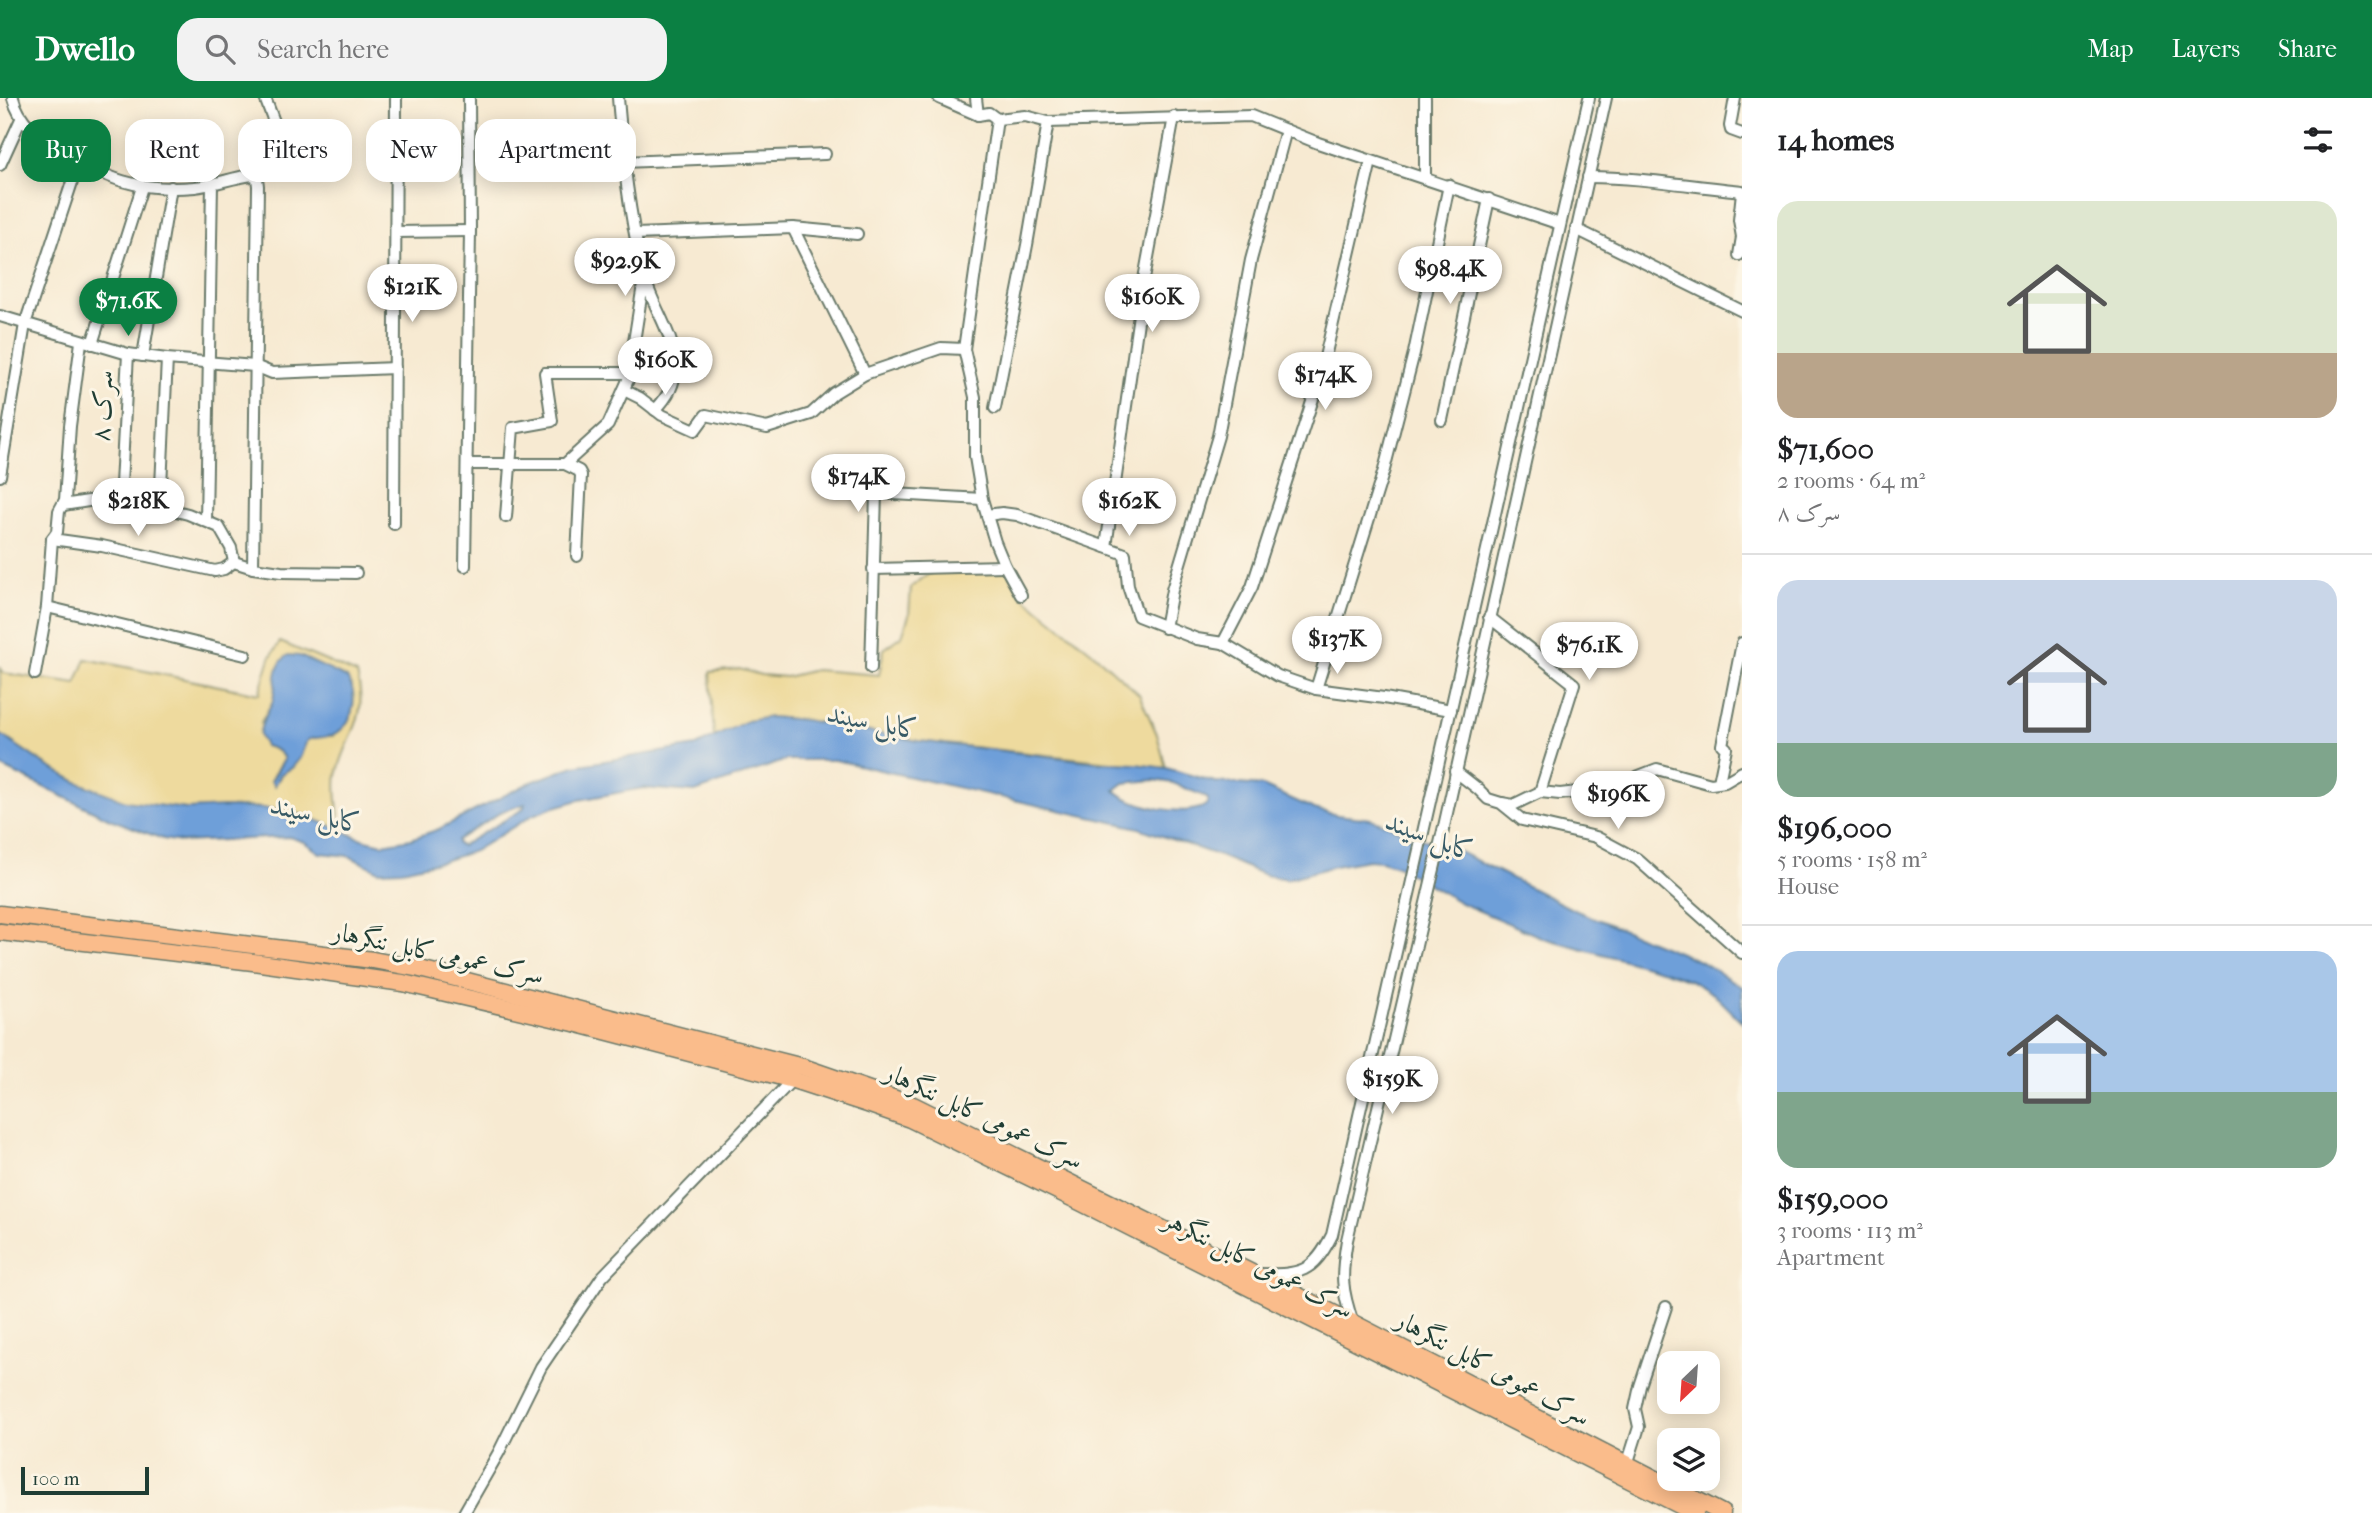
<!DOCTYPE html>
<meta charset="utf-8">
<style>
:root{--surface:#fff;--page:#f2f2f2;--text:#202124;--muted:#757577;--line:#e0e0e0;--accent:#0b8043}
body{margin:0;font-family:"IM FELL French Canon",Amiri,serif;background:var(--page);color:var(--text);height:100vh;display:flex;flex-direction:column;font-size:26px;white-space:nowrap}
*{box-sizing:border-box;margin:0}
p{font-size:23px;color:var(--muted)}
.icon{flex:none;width:38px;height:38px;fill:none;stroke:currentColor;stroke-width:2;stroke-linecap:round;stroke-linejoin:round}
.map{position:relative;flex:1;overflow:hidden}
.details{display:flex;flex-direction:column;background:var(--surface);width:630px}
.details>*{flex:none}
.banner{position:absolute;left:21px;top:21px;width:665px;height:63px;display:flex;gap:14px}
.needle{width:46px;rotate:205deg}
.fabs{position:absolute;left:1657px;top:1253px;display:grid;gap:14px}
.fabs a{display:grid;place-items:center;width:63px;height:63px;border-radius:14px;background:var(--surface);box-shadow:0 4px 18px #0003;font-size:35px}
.scale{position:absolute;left:21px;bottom:18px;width:128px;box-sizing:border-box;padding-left:7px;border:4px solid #1f3d34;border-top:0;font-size:19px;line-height:24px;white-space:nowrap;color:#1f3d34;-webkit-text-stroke:5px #fcf5e5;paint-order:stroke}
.price{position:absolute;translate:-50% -60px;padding:0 16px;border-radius:24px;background:#fff;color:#222;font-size:23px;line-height:46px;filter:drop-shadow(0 2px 4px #0008)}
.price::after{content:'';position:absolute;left:50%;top:42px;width:21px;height:16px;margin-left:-10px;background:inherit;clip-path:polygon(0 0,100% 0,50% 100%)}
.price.current{background:var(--accent);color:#fff}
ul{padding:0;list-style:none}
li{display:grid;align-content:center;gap:14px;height:371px;padding:0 35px}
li+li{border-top:2px solid var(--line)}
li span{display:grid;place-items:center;height:217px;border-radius:21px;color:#555}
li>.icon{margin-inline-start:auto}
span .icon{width:126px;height:126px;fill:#fffc;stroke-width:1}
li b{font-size:30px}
h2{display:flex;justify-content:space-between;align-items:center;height:84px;padding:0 35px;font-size:30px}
.chip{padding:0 24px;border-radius:21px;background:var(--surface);box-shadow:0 4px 18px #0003;font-size:24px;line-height:63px}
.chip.current{background:var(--accent);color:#fff}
header{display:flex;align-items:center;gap:42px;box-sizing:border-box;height:98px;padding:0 35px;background:var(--accent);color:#fff}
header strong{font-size:33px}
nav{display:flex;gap:38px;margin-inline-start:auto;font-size:24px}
.search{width:490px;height:63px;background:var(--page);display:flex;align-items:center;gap:18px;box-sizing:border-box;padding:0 24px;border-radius:21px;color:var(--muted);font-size:26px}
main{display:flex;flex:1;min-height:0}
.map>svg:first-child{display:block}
.sand{fill:#eeda9e;stroke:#868c69;stroke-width:2;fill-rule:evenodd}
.water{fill:#6e9fd9;stroke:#466e86;stroke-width:2;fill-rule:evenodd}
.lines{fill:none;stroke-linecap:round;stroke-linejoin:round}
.minor-casing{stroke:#6b7a6b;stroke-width:14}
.highway-casing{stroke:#6b7a6b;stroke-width:19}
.minor{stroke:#fff;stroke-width:10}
.highway{stroke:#fabc8b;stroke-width:16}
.labels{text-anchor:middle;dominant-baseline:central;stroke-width:6;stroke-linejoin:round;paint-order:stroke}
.street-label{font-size:26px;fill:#1f3d34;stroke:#fcf5e5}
.water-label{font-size:28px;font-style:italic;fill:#375a66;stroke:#fcf5e5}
</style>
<header>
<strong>Dwello</strong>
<div class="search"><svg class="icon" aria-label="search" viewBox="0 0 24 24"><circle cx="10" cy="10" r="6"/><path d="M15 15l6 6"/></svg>Search here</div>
<nav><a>Map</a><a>Layers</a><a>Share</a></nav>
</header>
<main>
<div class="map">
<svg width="1742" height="1415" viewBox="0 0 1742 1415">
<rect width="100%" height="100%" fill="#fcf5e5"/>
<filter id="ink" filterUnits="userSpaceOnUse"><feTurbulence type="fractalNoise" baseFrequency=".0143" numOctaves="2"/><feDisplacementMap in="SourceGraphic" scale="14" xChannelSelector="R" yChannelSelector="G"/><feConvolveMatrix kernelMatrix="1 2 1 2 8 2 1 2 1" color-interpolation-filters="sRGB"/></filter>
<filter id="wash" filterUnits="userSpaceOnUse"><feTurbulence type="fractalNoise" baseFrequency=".00686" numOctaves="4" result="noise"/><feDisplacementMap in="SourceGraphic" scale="28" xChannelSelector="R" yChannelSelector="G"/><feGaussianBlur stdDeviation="1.57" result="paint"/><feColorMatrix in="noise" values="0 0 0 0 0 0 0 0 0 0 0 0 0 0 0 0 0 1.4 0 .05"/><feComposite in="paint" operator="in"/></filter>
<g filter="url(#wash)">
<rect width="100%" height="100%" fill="#f7ead2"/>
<g class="sand">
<polygon points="1005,468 1021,497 1092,554 1139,596 1157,636 1166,670 919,643 805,622 771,619 747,623 714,641 710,574 739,571 761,577 786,579 815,572 879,577 884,551 902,538 909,517 911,489 934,472"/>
<path d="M 280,544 L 357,576 C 369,625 347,634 337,677 C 334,691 339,716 340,732 C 315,722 290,712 262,710 C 237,707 212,711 187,711 C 168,711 147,708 128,704 C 81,693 39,662 0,636 L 0,569 L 3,575 L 76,586 L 86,561 L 259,596 L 270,560 ZM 273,603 L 332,638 L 319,638 L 307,642 C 301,658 296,667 281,676 L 279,682 L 273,677 L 284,661 C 280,652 273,651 265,648 L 261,624 Z"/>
</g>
<g class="water">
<path d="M 288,557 L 300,558 L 347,580 C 359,596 354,626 335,636 C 328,640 316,639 307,642 L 300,660 L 292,670 L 281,676 L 275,688 L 271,683 L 284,661 C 280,652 273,650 265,648 L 259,637 C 261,625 267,616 272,605 C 278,588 271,569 288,557 Z"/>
<path d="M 771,619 L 805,622 L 919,643 L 1097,664 L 1136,666 L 1166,670 L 1215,684 L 1263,688 L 1314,711 L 1337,717 L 1371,721 L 1390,728 L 1410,739 L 1444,746 L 1572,811 L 1702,864 L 1742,889 L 1742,924 L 1715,897 L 1690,882 L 1665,873 L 1543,840 L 1461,805 L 1397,768 L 1381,763 L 1368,762 L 1335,768 L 1287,781 L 1265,777 L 1217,757 L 1139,730 L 835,662 L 786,662 L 695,694 L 643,690 L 579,702 L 551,710 L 533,717 L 474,753 L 443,763 L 402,772 L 379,773 L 349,758 L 320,755 L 304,744 L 289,739 L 181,744 L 163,741 L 110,721 L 0,668 L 0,636 L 44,666 L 77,684 L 126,703 L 187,711 L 223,709 L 263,710 L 285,713 L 309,719 L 362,741 L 383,746 L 411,741 L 439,731 L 529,685 L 574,668 L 696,648 L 747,623 ZM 1154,682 L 1173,685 L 1204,698 L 1208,701 L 1207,706 C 1191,721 1128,708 1115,692 L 1124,685 ZM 525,706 L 523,711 L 461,748 L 457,746 L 457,742 L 463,738 L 503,713 Z"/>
</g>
</g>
<g filter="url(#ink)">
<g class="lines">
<g class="minor-casing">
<g id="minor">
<path d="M 13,0 C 19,24 38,38 58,51 C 106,81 137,94 195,89 C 215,87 233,79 253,77 L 278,34 L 265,0"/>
<path d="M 618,0 C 623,59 629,119 644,177 C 651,207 675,236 675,268 C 676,285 667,300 655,312"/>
<polyline points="939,0 978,17 989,15 997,21 1025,18 1048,24 1251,18 1318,45 1560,126"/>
<polyline points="976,0 978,17"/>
<polyline points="1425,0 1425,80"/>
<polyline points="1735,0 1730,28 1731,32 1742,36"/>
<polyline points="997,21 964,251 975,299 975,359 982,401 995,444 1005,468 1021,497"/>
<polyline points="623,64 825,56"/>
<polyline points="0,67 21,21"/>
<path d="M 1588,79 C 1639,79 1690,88 1742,93"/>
<polyline points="793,130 865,276"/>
<polyline points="1576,131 1742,213"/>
<polyline points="396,134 470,133"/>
<polyline points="636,136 793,130 857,136"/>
<polyline points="1739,157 1742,139 1739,122 1742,94"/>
<polyline points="0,218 128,256 167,261 255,268 272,275 395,270"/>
<polyline points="92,246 142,89"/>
<polyline points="143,258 171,89"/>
<polyline points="624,292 640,300 662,317 695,332 706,317 767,330 811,316 834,295 865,276 941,250 964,251"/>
<polyline points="995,310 1027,147 1048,24"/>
<polyline points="1442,322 1489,101"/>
<polyline points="467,366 565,366 579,373 581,377 577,458"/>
<polyline points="565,366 608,327 628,282 644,180"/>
<polyline points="0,378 25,226 79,63"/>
<polyline points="120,405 128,256"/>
<polyline points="63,407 95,402 150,412 160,409 188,416 219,429 231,450 234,464"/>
<polyline points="160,409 167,261"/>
<polyline points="987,417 1002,415 1017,417 1125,456 1128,488 1138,518 1197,541 1223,545 1278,578 1316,591 1384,600 1451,612"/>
<polyline points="506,419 513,330 552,323 545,275 630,275"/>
<polyline points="206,423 212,86"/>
<polyline points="394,426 396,0"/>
<polyline points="52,441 102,448 215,473 224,471 234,464 253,470 281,474 356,475"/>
<polyline points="1106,449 1144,181 1174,19"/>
<polyline points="465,468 470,133 469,0"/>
<polyline points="253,470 258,88 256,72"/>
<polyline points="873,471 1005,468"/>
<polyline points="47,509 245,557"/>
<polyline points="1489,519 1574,586 1540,694"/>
<polyline points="1165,530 1172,492 1218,338 1251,162 1286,32"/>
<polyline points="1223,545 1252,489 1321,276 1371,63"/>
<polyline points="871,570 876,395 982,401"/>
<polyline points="35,576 47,509 52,441 57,434 59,413 65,402 70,328 81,244"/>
<polyline points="1316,591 1384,372 1414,255 1449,87"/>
<polyline points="1455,673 1478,691 1488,701 1501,705 1522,722 1596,739 1637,761 1742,855"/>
<polyline points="1719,684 1726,650 1722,647 1742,545"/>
<polyline points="1502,705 1513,707 1540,694 1560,696 1622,689 1639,678 1657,671 1711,686 1725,684 1742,674"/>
<path d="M 1259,1176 C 1301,1177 1313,1175 1332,1137 L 1589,0"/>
<path d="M 1353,1225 C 1341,1190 1341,1178 1347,1142 L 1445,724 L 1606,0"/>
<polyline points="1627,1367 1639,1329 1635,1311 1640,1288 1666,1209"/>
<polyline points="464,1415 499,1354 541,1269 602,1179 794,980"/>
</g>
</g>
<g class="highway-casing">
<g id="highway">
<polyline points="0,816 373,862 420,871 803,969 913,1007 1353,1225 1722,1415"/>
<polyline points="0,834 253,864 403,885 574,925 793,982 867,1006 910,1021 1080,1104 1695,1415"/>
</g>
</g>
<use href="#minor" class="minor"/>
<use href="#highway" class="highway"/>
</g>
</g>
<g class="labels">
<g class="street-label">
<text transform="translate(102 308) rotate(-87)">سرک ۸</text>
<text transform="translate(438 855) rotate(12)">سرک عمومی کابل ننگرهار</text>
<text transform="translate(984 1018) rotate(25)">سرک عمومی کابل ننگرهار</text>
<text transform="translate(1259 1166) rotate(27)">سرک عمومی کابل ننگرهر</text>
<text transform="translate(1493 1270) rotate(28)">سرک عمومی کابل ننگرهار</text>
</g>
<g class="water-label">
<text transform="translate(874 623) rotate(11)">کابل سيند</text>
<text transform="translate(317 716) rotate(13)">کابل سيند</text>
<text transform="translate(1431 738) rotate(21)">کابل سيند</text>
</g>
</g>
</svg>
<div class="fabs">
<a><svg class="needle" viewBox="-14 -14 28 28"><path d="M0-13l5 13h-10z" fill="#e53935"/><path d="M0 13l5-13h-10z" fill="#757577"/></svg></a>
<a><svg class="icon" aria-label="layers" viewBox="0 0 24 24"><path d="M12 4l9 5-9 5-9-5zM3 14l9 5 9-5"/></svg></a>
</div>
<div class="scale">100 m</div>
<b class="price" style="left:625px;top:200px">$92.9K</b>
<b class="price" style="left:1450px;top:208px">$98.4K</b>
<b class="price" style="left:412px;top:226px">$121K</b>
<b class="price" style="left:1152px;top:236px">$160K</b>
<b class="price current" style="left:128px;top:240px">$71.6K</b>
<b class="price" style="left:665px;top:299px">$160K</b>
<b class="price" style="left:1325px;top:314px">$174K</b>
<b class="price" style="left:858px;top:416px">$174K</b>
<b class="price" style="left:138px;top:440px">$218K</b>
<b class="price" style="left:1129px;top:440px">$162K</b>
<b class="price" style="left:1337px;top:578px">$137K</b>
<b class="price" style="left:1589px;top:584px">$76.1K</b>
<b class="price" style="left:1618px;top:733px">$196K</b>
<b class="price" style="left:1392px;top:1018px">$159K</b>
<div class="banner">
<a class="chip current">Buy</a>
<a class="chip">Rent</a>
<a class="chip">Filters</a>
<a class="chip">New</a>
<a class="chip">Apartment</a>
</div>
</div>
<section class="details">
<h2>14 homes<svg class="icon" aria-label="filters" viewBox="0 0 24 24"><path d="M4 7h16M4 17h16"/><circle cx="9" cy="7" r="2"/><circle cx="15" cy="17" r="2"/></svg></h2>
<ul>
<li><span style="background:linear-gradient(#dfe7d0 70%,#b9a48a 0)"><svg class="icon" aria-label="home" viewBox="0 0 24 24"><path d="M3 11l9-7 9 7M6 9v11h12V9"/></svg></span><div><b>$71,600</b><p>2 rooms · 64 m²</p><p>سرک ۸</p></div></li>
<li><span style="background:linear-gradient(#c9d6e8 75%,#7fa58c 0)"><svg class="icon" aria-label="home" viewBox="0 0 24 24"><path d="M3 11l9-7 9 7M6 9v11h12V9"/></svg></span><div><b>$196,000</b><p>5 rooms · 158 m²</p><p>House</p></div></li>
<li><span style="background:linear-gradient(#a9c7e8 65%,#7fa58c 0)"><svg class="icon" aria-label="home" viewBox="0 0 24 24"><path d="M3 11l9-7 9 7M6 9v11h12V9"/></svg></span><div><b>$159,000</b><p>3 rooms · 113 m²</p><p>Apartment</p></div></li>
</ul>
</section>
</main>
